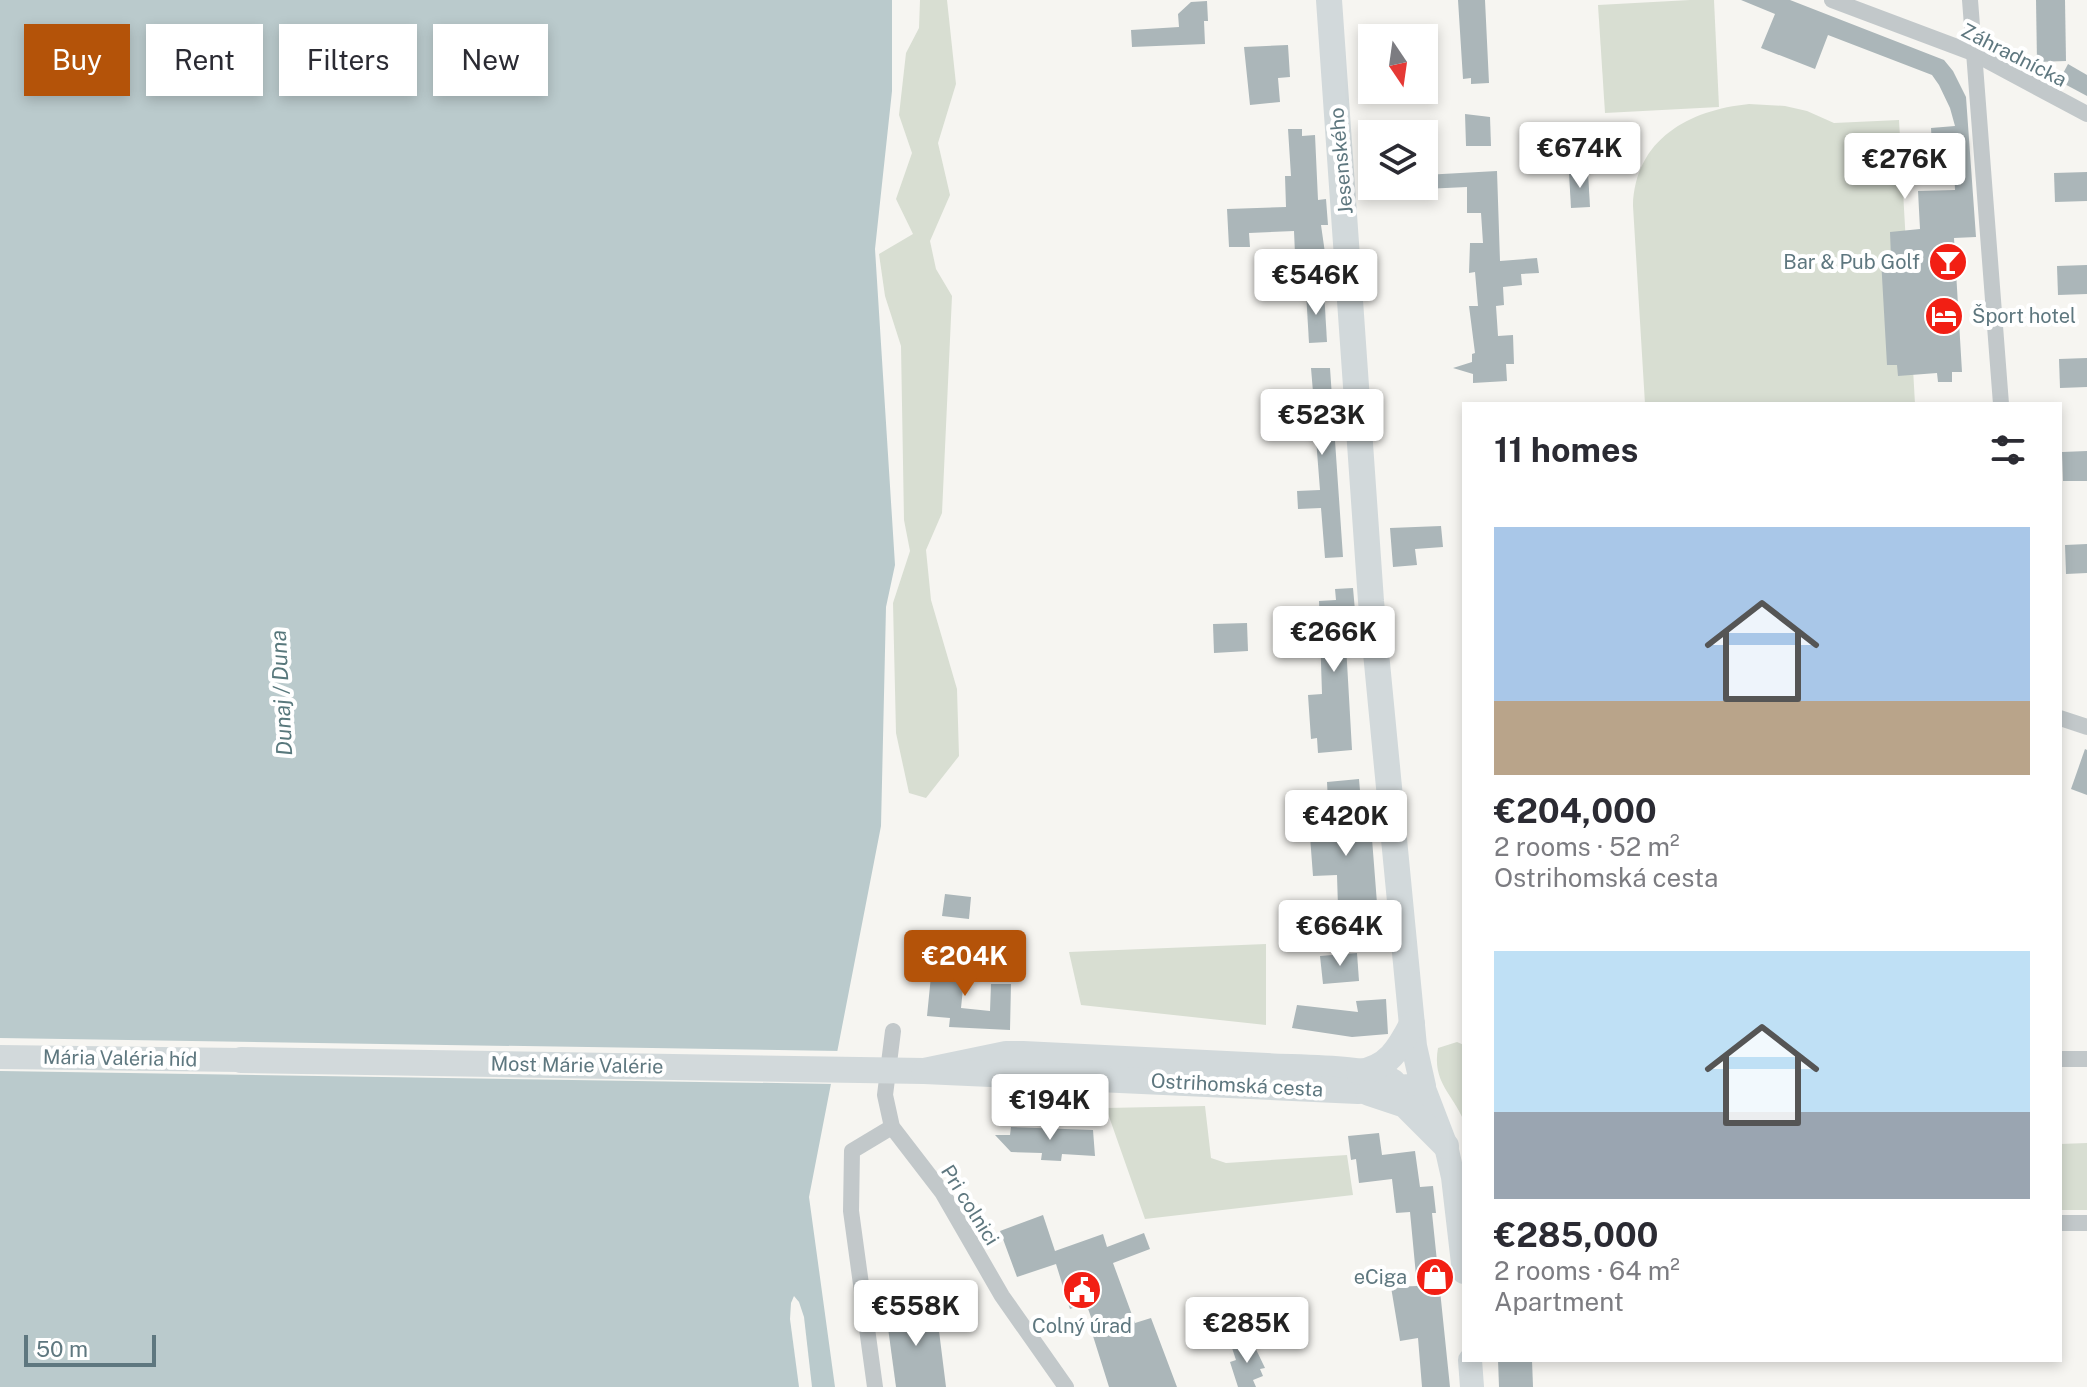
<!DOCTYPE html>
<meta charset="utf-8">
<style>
:root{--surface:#fff;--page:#f2f2f3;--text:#2b2b33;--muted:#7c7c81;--accent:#b45309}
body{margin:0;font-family:"Public Sans",sans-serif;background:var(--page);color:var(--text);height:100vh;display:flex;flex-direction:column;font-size:30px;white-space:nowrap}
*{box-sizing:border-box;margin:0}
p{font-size:26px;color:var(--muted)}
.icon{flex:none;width:44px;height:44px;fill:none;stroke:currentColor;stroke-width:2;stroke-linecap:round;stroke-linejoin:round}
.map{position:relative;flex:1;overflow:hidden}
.drawer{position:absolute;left:1462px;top:402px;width:600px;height:960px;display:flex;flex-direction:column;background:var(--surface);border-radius:0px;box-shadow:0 4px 12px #0003}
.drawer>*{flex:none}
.banner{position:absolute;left:24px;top:24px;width:760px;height:72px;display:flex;gap:16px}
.needle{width:52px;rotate:167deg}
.fabs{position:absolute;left:1358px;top:24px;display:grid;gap:16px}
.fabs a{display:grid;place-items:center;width:80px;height:80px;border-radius:0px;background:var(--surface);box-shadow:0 4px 12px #0003;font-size:40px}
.scale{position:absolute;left:24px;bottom:20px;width:132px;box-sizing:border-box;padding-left:8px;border:4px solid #5e777f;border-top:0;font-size:22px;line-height:28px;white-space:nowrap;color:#5e777f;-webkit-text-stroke:6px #fff;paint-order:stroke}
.price{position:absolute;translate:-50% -68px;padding:0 18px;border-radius:8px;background:#fff;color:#222;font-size:26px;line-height:52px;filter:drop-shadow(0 2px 4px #0008)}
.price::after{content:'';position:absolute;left:50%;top:48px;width:24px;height:18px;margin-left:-12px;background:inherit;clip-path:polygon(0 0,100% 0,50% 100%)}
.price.on{background:var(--accent);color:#fff}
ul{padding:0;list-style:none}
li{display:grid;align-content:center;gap:16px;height:424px;padding:0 32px}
li span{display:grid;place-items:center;height:248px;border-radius:0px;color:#555}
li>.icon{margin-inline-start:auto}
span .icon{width:144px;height:144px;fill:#fffc;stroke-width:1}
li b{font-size:34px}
h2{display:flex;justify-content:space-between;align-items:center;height:96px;padding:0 32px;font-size:34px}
.tag{padding:0 28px;border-radius:0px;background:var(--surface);box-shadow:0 4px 12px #0003;font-size:28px;line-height:72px}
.tag.on{background:var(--accent);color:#fff}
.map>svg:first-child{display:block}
.green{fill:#d8ded2}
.water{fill:#bacacc}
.pier{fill:#f6f5f1}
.building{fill:#abb6b9}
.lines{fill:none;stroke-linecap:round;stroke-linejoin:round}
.street{stroke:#c2c8ca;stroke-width:16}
.secondary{stroke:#d2d9db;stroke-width:24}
.primary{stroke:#d2d9db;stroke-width:26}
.labels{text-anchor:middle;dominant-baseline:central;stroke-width:8;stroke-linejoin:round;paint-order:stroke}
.street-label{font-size:20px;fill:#5e777f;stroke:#fff}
.poi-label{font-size:20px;fill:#5e777f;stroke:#fff;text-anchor:end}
.water-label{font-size:22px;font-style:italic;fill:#58787c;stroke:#fff}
</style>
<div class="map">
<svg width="2087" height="1387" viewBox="0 0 2087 1387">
<rect width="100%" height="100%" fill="#f6f5f1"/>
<g class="green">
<polygon points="920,0 947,0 956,84 938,143 950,195 930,241 936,269 952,296 942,513 926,550 931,600 957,689 959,756 926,798 909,793 896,733 893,603 910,551 904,520 901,346 885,296 879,254 913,234 896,199 912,153 899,115 906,53 919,28"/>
<polygon points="1690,0 1714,0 1719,107 1605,113 1598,5"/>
<path d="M 1749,104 L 1785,106 L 1807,111 L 1834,123 L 1899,120 L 1915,404 L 1645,404 L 1633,206 C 1635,139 1689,110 1749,104 Z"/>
<polygon points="1266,944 1266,1025 1081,1005 1069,952"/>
<path d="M 1457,1042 L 1464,1045 L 1464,1121 C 1452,1093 1432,1082 1438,1048 Z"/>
<polygon points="1205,1106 1211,1158 1226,1163 1347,1155 1353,1195 1145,1219 1106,1108"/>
<polygon points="2087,1143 2087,1210 2060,1210 2060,1144"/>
</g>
<polygon class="water" points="0,0 892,0 892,91 875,249 895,565 886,607 881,826 809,1197 835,1387 0,1387"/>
<g class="pier">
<polygon points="0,1038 841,1051 835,1084 0,1071"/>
<polygon points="794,1296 799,1302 804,1317 812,1387 799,1387 790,1319 791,1303"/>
</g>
<g class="building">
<polygon points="1458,0 1485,0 1489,83 1471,84 1471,78 1463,79"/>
<polygon points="1741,0 1790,0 1944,60 1953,71 1966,97 1976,237 1954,238 1962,372 1952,372 1952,382 1938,382 1937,373 1898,376 1897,365 1887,365 1881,259 1891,258 1890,232 1920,229 1918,191 1955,190 1953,145 1932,146 1931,128 1955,126 1950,108 1939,85 1932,75 1828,35 1815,69 1761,48 1775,14"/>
<polygon points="2036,0 2065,0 2066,61 2037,62"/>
<polygon points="1207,1 1208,21 1204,21 1205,44 1132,47 1131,30 1179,27 1178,14 1191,2"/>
<polygon points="1288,45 1290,77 1278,78 1280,102 1250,105 1244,47"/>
<polygon points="2068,64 2087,75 2087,96 2059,81"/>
<polygon points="1465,114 1490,117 1491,146 1466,146"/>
<polygon points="1288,129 1302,129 1302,136 1315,135 1318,200 1326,199 1328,225 1321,225 1325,253 1330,252 1331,274 1310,275 1309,254 1295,254 1294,231 1249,233 1250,247 1229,247 1227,209 1286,207 1285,176 1291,176"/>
<polygon points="1497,171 1500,261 1537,258 1539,273 1521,274 1522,285 1503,287 1504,305 1496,306 1498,336 1513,335 1514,364 1506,364 1507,381 1473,383 1473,374 1453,368 1472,362 1472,354 1475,353 1469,306 1478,306 1475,272 1469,273 1470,243 1483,243 1481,213 1467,213 1467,187 1424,189 1424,175"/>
<polygon points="1588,172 1590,207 1571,208 1569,173"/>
<polygon points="2087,172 2087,201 2055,202 2054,173"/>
<polygon points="2087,265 2087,294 2058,295 2057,266"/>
<polygon points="1324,291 1327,342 1309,343 1306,292"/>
<polygon points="2087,358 2087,387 2060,388 2059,359"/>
<polygon points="1311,368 1330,368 1343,557 1325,558 1321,508 1298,509 1297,491 1320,490 1315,426 1293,427 1291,393 1313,392"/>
<polygon points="2087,451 2087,481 2063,481 2062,452"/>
<polygon points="1441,526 1443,547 1415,549 1417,565 1393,567 1390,528"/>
<polygon points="2087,544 2087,573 2066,574 2065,545"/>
<polygon points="1353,588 1358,644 1346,645 1352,750 1318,753 1317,738 1311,739 1308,695 1322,694 1319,601 1336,600 1335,589"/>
<polygon points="1247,623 1248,651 1214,653 1213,624"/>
<polygon points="2085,749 2087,750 2087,795 2071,789"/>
<polygon points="1359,779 1362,814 1370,813 1379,929 1356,931 1355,925 1351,923 1317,925 1316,908 1338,907 1337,875 1313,876 1309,823 1329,822 1327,782"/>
<polygon points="945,894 971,897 969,919 942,916"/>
<polygon points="1357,953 1359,981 1323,984 1320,956"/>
<polygon points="933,956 966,959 961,1008 990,1011 991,984 1011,984 1010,1030 949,1027 950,1018 927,1016"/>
<polygon points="1386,999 1388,1034 1352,1037 1292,1028 1297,1005 1358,1012 1356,1001"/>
<polygon points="1011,1127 1093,1130 1095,1156 1062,1154 1061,1161 1041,1160 1042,1153 1011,1152 995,1135 1010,1135"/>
<polygon points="1379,1133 1382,1155 1415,1151 1420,1187 1433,1186 1436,1213 1432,1213 1450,1387 1422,1387 1418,1338 1400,1341 1391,1287 1417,1286 1410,1212 1396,1213 1392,1179 1359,1183 1356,1159 1351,1160 1348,1136"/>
<polygon points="1043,1215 1055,1251 1103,1234 1107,1247 1144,1233 1150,1249 1113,1263 1135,1323 1151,1318 1177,1387 1109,1387 1093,1336 1097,1334 1086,1303 1070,1309 1056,1264 1017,1277 1000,1231"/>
<polygon points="936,1307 946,1387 896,1387 886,1313"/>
<polygon points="1234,1312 1238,1334 1201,1341 1193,1319"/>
<polygon points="1252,1341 1265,1368 1260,1369 1263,1376 1253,1380 1256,1387 1238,1387 1230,1362 1236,1360 1232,1348"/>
<polygon points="1498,1360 1532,1360 1533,1387 1499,1387"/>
</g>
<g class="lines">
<g class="street">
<polyline points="1832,0 1973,53 2087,114"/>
<polyline points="1970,0 2001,404"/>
<polyline points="2060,718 2087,727"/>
<polyline points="893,1031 885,1095 892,1127 942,1192 1002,1296 1066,1387"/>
<polyline points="2060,1059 2087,1059"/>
<polyline points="2060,1223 2087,1223"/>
<polyline points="875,1387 851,1211 852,1151 892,1127"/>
</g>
<g class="secondary">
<polyline points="0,1057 241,1060"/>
<polyline points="1423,1086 1446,1146 1453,1177 1464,1272"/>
<polyline points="1470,1360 1472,1387"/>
</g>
<g class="primary">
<path d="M 241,1060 L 924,1071 L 1006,1054 L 1023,1054 C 1104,1058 1185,1062 1267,1066 C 1297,1068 1370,1066 1393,1082"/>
<polyline points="924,1071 1358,1091 1423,1086 1414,1046 1371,601 1329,0"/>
<path d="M 1359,1072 C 1388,1068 1399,1049 1412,1024"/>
<polyline points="1369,1093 1405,1105 1446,1146"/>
</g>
</g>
<defs>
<g id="bar-disc" transform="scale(2)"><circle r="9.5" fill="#f21f14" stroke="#fff"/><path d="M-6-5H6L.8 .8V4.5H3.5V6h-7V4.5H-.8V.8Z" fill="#fff"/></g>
<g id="hotel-disc" transform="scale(2)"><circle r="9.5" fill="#f21f14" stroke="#fff"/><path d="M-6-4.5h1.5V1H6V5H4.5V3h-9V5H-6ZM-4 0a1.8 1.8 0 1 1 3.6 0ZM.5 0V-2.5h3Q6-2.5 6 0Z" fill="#fff"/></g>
<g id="shop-disc" transform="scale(2)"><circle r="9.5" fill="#f21f14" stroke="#fff"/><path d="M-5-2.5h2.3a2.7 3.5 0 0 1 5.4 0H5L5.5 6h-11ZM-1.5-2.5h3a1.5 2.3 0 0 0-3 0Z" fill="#fff"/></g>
<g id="civic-disc" transform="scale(2)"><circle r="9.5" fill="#f21f14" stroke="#fff"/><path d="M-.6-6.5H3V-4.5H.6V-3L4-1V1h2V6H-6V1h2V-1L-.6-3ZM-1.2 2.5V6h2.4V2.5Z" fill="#fff"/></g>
</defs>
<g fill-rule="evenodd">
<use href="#bar-disc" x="1948" y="262"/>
<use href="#hotel-disc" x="1944" y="316"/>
<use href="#shop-disc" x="1435" y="1277"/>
<use href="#civic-disc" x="1082" y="1290"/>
</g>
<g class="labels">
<g class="street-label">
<text transform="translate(2014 55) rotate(27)">Záhradnícka</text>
<text transform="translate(1341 161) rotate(-95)">Jesenského</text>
<text transform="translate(120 1058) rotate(1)">Mária Valéria híd</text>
<text transform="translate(577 1065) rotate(1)">Most Márie Valérie</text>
<text transform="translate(1237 1085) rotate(3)">Ostrihomská cesta</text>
<text transform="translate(970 1205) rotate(58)">Pri colnici</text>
</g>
<g class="poi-label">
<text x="1920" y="262">Bar &amp; Pub Golf</text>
<text x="1972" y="316" text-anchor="start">Šport hotel</text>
<text x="1407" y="1277">eCiga</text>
<text x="1082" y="1326" text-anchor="middle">Colný úrad</text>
</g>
<g class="water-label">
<text transform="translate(281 693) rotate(-93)">Dunaj / Duna</text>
</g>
</g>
</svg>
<div class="fabs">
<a><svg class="needle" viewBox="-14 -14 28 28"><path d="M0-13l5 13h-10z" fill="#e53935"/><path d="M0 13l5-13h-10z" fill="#7c7c81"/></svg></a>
<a><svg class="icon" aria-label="layers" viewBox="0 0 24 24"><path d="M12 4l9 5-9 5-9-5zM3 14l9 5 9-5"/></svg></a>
</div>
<div class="scale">50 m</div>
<b class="price" style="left:1580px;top:190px">€674K</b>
<b class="price" style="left:1905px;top:201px">€276K</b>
<b class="price" style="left:1316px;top:317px">€546K</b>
<b class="price" style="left:1322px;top:457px">€523K</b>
<b class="price" style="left:1334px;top:674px">€266K</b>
<b class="price" style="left:1346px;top:858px">€420K</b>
<b class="price" style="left:1340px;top:968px">€664K</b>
<b class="price on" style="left:965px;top:998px">€204K</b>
<b class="price" style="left:1050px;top:1142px">€194K</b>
<b class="price" style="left:916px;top:1348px">€558K</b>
<b class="price" style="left:1247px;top:1365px">€285K</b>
<div class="banner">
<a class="tag on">Buy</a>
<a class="tag">Rent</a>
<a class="tag">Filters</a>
<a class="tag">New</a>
</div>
<section class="drawer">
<h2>11 homes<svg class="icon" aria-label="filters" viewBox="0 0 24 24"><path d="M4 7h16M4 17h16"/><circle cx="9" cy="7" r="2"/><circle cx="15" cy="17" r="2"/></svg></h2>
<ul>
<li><span style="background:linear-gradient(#a9c7e8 70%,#b9a48a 0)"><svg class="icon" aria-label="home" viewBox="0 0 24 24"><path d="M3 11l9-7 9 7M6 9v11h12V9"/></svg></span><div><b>€204,000</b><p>2 rooms · 52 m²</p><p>Ostrihomská cesta</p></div></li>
<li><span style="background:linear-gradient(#bfe0f5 65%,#9aa5b1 0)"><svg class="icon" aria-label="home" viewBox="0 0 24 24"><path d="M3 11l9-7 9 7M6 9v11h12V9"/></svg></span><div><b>€285,000</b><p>2 rooms · 64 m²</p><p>Apartment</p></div></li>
</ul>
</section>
</div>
